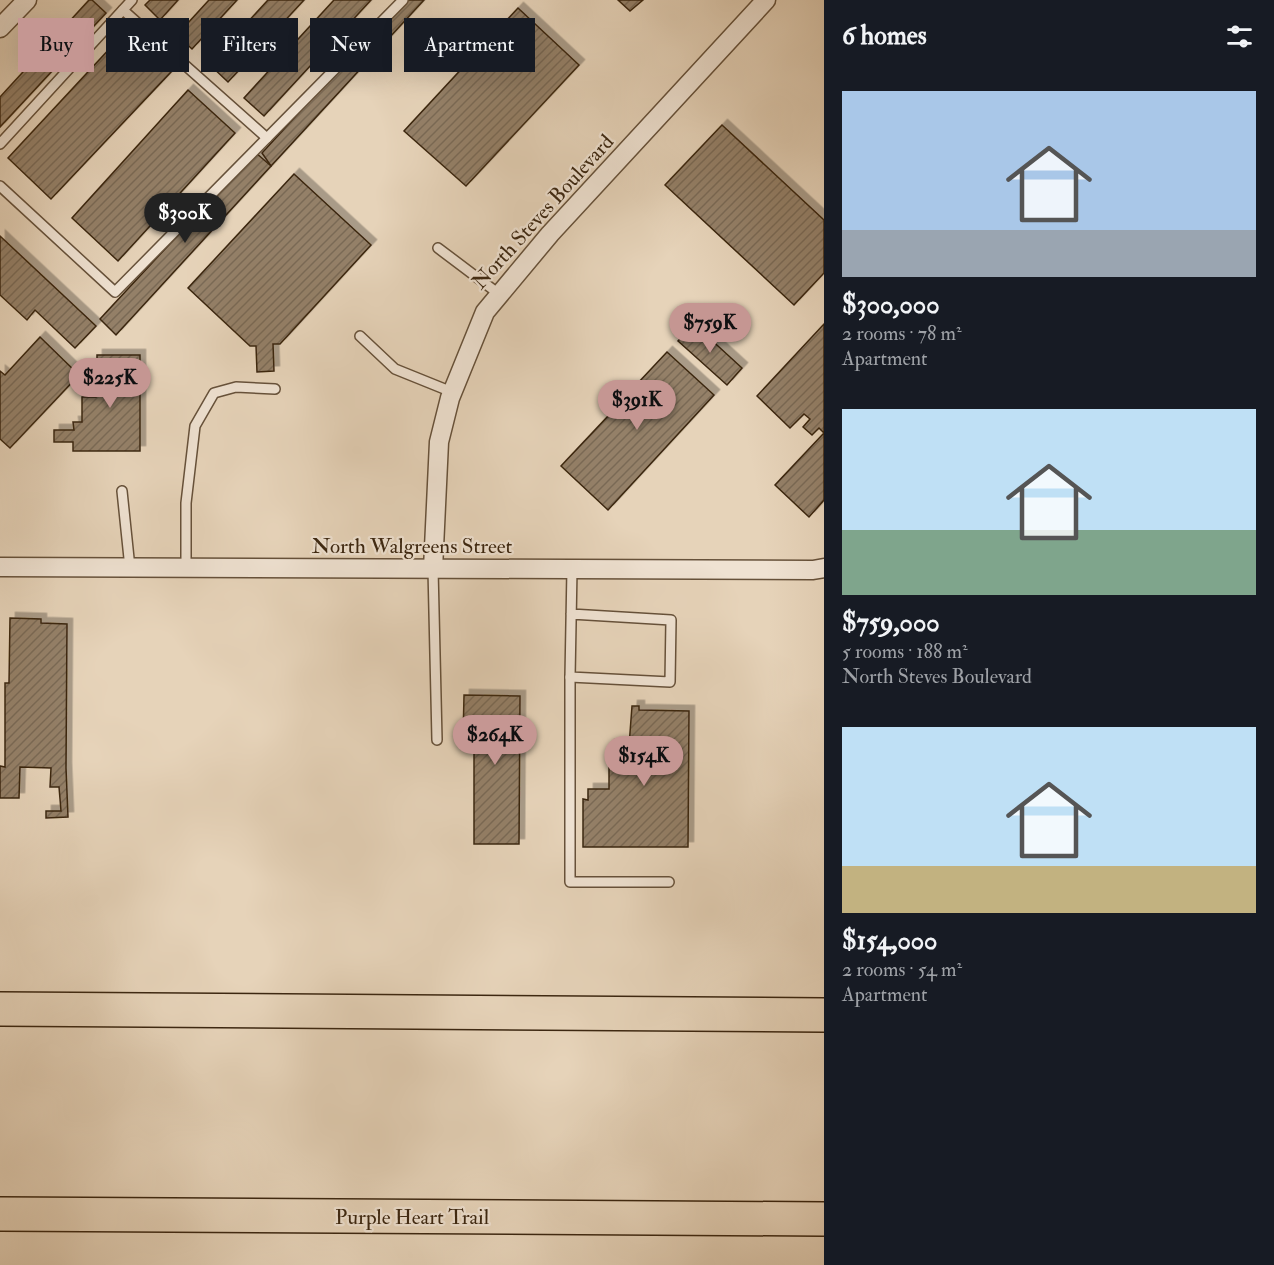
<!DOCTYPE html>
<meta charset="utf-8">
<style>
:root{--surface:#171b24;--page:#20242c;--text:#f1f3f6;--muted:#9ea1a6;--accent:#c59692}
body{margin:0;font-family:"IM FELL Double Pica",serif;background:var(--page);color:var(--text);height:100vh;display:flex;flex-direction:column;font-size:22px;white-space:nowrap}
*{box-sizing:border-box;margin:0}
p{font-size:20px;color:var(--muted)}
.icon{flex:none;width:33px;height:33px;fill:none;stroke:currentColor;stroke-width:2;stroke-linecap:round;stroke-linejoin:round}
.map{position:relative;flex:1;overflow:hidden}
.drawer{display:flex;flex-direction:column;background:var(--surface);width:450px}
.drawer>*{flex:none}
.top-card{position:absolute;left:18px;top:18px;width:570px;height:54px;display:flex;gap:12px}
.price{position:absolute;translate:-50% -51px;padding:0 14px;border-radius:21px;background:var(--accent);color:#111;font-size:20px;line-height:39px;filter:drop-shadow(0 2px 3px #0008)}
.price::after{content:'';position:absolute;left:50%;top:36px;width:18px;height:14px;margin-left:-9px;background:inherit;clip-path:polygon(0 0,100% 0,50% 100%)}
.price.selected{background:#222;color:#fff}
ul{padding:0;list-style:none}
li{display:grid;align-content:center;gap:12px;height:318px;padding:0 18px}
li span{display:grid;place-items:center;height:186px;border-radius:0px;color:#555}
li>.icon{margin-inline-start:auto}
span .icon{width:108px;height:108px;fill:#fffc;stroke-width:1}
li b{font-size:26px}
h2{display:flex;justify-content:space-between;align-items:center;height:72px;padding:0 18px;font-size:26px}
.pill{padding:0 21px;border-radius:0px;background:var(--surface);box-shadow:0 6px 24px #0002;font-size:21px;line-height:54px}
.pill.selected{background:var(--accent);color:#111}
main{display:flex;flex:1;min-height:0}
.map>svg:first-child{display:block}
.building{fill:url(#building-hatch);stroke:#3b2610;stroke-width:1.5;filter:url(#shadow)}
.lines{fill:none;stroke-linecap:round;stroke-linejoin:round}
.lane-casing{stroke:#66513a;stroke-width:12}
.street-casing{stroke:#66513a;stroke-width:21}
.highway-casing{stroke:#3b2610;stroke-width:36}
.lane{stroke:#efe2d2;stroke-width:9}
.street{stroke:#efe2d2;stroke-width:18}
.highway{stroke:#e6d3b9;stroke-width:33}
.labels{text-anchor:middle;dominant-baseline:central;stroke-width:4.5;stroke-linejoin:round;paint-order:stroke}
.street-label{font-size:21px;fill:#3b2610;stroke:#efe2d2}
</style>
<main>
<div class="map">
<svg width="824" height="1265" viewBox="0 0 824 1265">
<defs>
<pattern id="building-hatch" width="6" height="6" patternUnits="userSpaceOnUse" patternTransform="scale(1.5)"><rect width="6" height="6" fill="#948068"/><path d="M-1 1l2-2M0 6l6-6M5 7l2-2" fill="none" stroke="#7a6954"/></pattern>
<filter id="shadow"><feDropShadow dx="5.5" dy="-5.5" stdDeviation="0" flood-color="#0004"/></filter>
</defs>
<rect width="100%" height="100%" fill="#e6d3b9"/>
<filter id="stains"><feTurbulence type="fractalNoise" baseFrequency=".00333" numOctaves="4"/><feColorMatrix values="0 0 0 0 .2 0 0 0 0 .09 0 0 0 0 .02 0 0 0 .5 -.17"/></filter>
<radialGradient id="worn" r=".72"><stop offset=".6" stop-color="#630" stop-opacity="0"/><stop offset="1" stop-color="#630" stop-opacity=".3"/></radialGradient>
<g class="building">
<polygon points="89,0 92,0 106,13 0,127 0,97"/>
<polygon points="150,0 178,0 160,20 145,5"/>
<polygon points="209,0 237,0 192,49 177,35"/>
<polygon points="268,0 304,0 228,82 209,64"/>
<polygon points="334,0 371,0 264,116 244,98"/>
<polygon points="402,0 424,0 271,166 262,153"/>
<polygon points="618,0 643,0 630,11"/>
<polygon points="518,8 579,65 466,186 404,131"/>
<polygon points="126,31 171,72 51,199 8,158"/>
<polygon points="188,90 235,133 118,261 72,218"/>
<polygon points="722,125 824,220 824,273 794,305 665,185"/>
<polygon points="255,152 271,166 116,335 100,319"/>
<polygon points="294,174 371,245 280,344 273,344 274,371 257,372 256,346 250,346 188,288"/>
<polygon points="0,236 96,326 75,348 35,310 27,320 0,295"/>
<polygon points="694,324 742,368 727,385 678,341"/>
<polygon points="824,324 824,500 809,517 775,485 824,433 819,428 812,435 803,427 810,419 804,414 790,428 757,396"/>
<polygon points="40,337 79,375 10,448 0,439 0,371 5,375"/>
<polygon points="667,352 714,395 608,510 561,466 609,415 605,412 620,396 623,399"/>
<polygon points="97,355 140,355 140,451 73,451 73,442 54,442 54,430 74,430 73,422 82,422 82,397 96,397 97,386 92,386 92,372 97,372"/>
<polygon points="10,618 41,619 41,623 67,624 66,768 68,817 46,818 46,811 61,811 59,787 50,787 51,768 20,767 19,798 0,798 0,766 5,767 5,683 9,683"/>
<polygon points="464,695 520,696 519,844 474,844 474,740 463,740"/>
<polygon points="632,706 639,706 639,710 689,711 688,847 583,847 583,799 588,800 588,789 609,789 609,745 629,746"/>
</g>
<g class="lines">
<g class="lane-casing">
<g id="lane">
<polyline points="123,10 267,138"/>
<polyline points="0,144 132,0"/>
<polyline points="0,186 115,292 403,0"/>
<polyline points="438,248 499,294"/>
<polyline points="360,336 395,369 452,392"/>
<polyline points="122,491 130,568"/>
<polyline points="186,568 186,503 195,426 214,393 236,387 275,389"/>
<polyline points="433,569 437,740"/>
<polyline points="571,614 671,620 670,682 570,677 572,569"/>
<polyline points="570,677 570,882 669,882"/>
</g>
</g>
<g class="street-casing">
<g id="street">
<polyline points="0,28 27,0"/>
<polyline points="0,567 813,570 824,568"/>
<polyline points="433,569 439,442 450,398 485,312 550,234 766,0"/>
</g>
</g>
<g class="highway-casing">
<g id="highway">
<polyline points="0,1009 824,1015"/>
<polyline points="0,1214 824,1219"/>
</g>
</g>
<use href="#lane" class="lane"/>
<use href="#street" class="street"/>
<use href="#highway" class="highway"/>
</g>
<g class="labels">
<g class="street-label">
<text transform="translate(543 212) rotate(-48)">North Steves Boulevard</text>
<text x="412" y="546">North Walgreens Street</text>
<text x="412" y="1217">Purple Heart Trail</text>
</g>
</g>
<rect width="100%" height="100%" filter="url(#stains)"/>
<rect width="100%" height="100%" fill="url(#worn)"/>
</svg>
<b class="price selected" style="left:185px;top:244px">$300K</b>
<b class="price" style="left:710px;top:354px">$759K</b>
<b class="price" style="left:110px;top:409px">$225K</b>
<b class="price" style="left:637px;top:431px">$391K</b>
<b class="price" style="left:495px;top:766px">$264K</b>
<b class="price" style="left:644px;top:787px">$154K</b>
<div class="top-card">
<a class="pill selected">Buy</a>
<a class="pill">Rent</a>
<a class="pill">Filters</a>
<a class="pill">New</a>
<a class="pill">Apartment</a>
</div>
</div>
<section class="drawer">
<h2>6 homes<svg class="icon" aria-label="filters" viewBox="0 0 24 24"><path d="M4 7h16M4 17h16"/><circle cx="9" cy="7" r="2"/><circle cx="15" cy="17" r="2"/></svg></h2>
<ul>
<li><span style="background:linear-gradient(#a9c7e8 75%,#9aa5b1 0)"><svg class="icon" aria-label="home" viewBox="0 0 24 24"><path d="M3 11l9-7 9 7M6 9v11h12V9"/></svg></span><div><b>$300,000</b><p>2 rooms · 78 m²</p><p>Apartment</p></div></li>
<li><span style="background:linear-gradient(#bfe0f5 65%,#7fa58c 0)"><svg class="icon" aria-label="home" viewBox="0 0 24 24"><path d="M3 11l9-7 9 7M6 9v11h12V9"/></svg></span><div><b>$759,000</b><p>5 rooms · 188 m²</p><p>North Steves Boulevard</p></div></li>
<li><span style="background:linear-gradient(#bfe0f5 75%,#c2b280 0)"><svg class="icon" aria-label="home" viewBox="0 0 24 24"><path d="M3 11l9-7 9 7M6 9v11h12V9"/></svg></span><div><b>$154,000</b><p>2 rooms · 54 m²</p><p>Apartment</p></div></li>
</ul>
</section>
</main>
